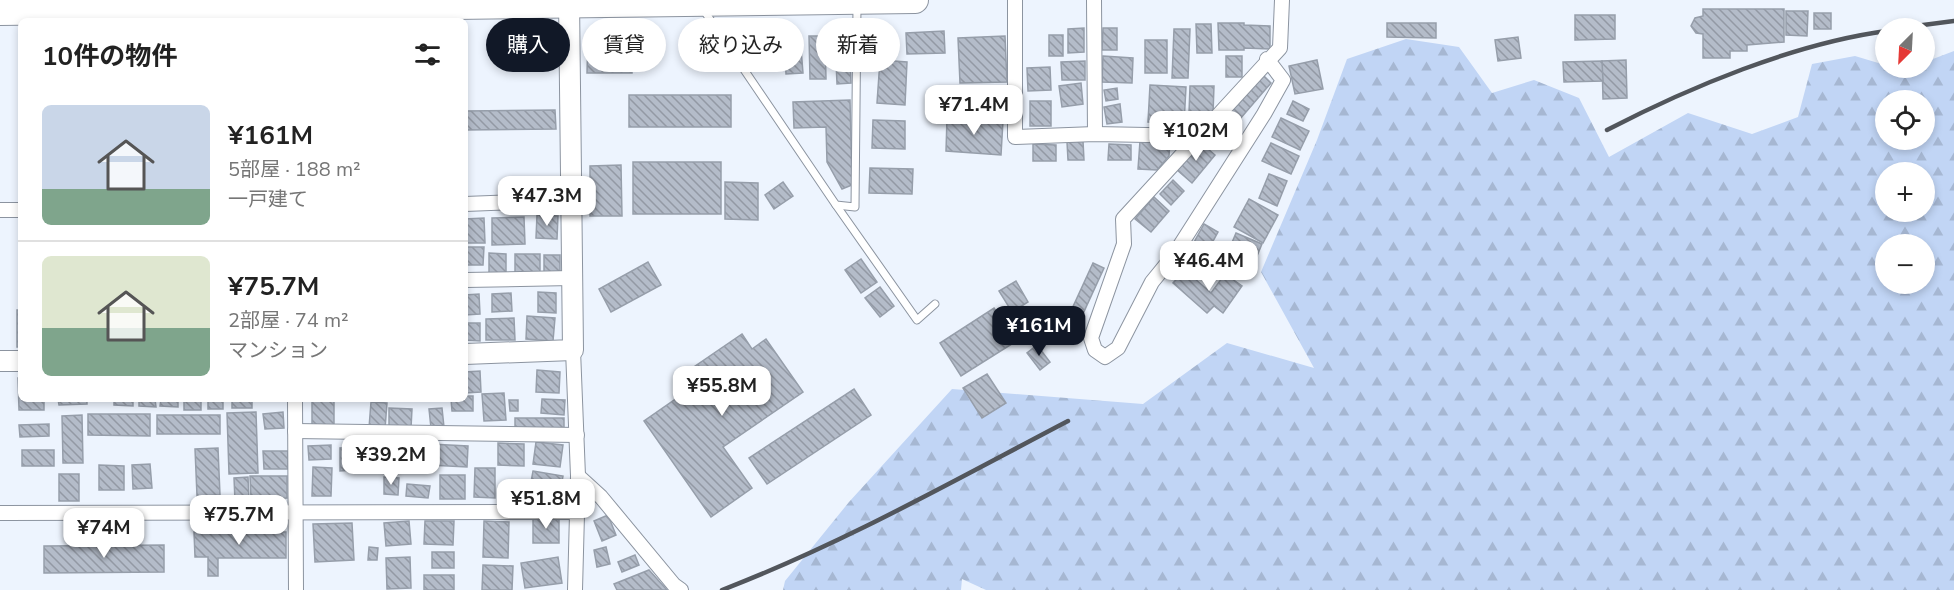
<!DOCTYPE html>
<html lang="ja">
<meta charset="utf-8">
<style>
:root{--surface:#fff;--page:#f6f6f6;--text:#222;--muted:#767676;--line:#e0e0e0;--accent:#111827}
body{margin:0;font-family:"Nunito Sans","Noto Sans JP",sans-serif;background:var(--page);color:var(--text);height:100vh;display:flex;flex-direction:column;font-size:22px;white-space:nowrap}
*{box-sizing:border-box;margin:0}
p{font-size:20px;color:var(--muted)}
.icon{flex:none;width:33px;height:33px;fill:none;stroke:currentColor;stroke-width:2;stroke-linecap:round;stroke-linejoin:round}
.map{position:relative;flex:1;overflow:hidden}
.panel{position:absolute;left:18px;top:18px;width:450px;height:384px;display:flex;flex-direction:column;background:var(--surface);border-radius:9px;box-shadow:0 3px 9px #0003}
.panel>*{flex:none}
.top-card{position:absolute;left:486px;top:18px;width:570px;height:54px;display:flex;gap:12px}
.needle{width:39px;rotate:204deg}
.tools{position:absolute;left:1875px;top:18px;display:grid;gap:12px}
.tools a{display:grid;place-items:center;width:60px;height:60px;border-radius:50%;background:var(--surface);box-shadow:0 3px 9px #0003;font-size:30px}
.price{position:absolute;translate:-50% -51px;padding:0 14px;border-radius:12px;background:#fff;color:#222;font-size:20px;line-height:39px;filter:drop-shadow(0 2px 3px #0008)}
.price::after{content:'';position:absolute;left:50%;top:36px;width:18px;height:14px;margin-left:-9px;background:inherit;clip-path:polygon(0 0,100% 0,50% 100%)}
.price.on{background:var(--accent);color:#fff}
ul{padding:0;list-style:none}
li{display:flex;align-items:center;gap:18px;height:150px;padding:0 24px}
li+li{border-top:2px solid var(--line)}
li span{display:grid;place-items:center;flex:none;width:168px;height:120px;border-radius:9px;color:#555}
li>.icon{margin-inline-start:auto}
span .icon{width:72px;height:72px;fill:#fffc;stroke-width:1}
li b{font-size:26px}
h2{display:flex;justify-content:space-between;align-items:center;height:72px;padding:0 24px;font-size:26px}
.pill{padding:0 21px;border-radius:27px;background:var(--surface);box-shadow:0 3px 9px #0003;font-size:21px;line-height:54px}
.pill.on{background:var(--accent);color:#fff}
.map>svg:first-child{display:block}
.forest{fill:url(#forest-firs);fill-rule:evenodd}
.building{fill:url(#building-back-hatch);stroke:#969eaa;stroke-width:1.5}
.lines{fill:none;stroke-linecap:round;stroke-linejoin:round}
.lane-casing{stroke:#8c94a0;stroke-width:9}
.street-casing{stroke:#8c94a0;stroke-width:16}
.secondary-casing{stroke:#8c94a0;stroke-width:22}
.highway-casing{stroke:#8c94a0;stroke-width:28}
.lane{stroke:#fff;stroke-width:7}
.street{stroke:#fff;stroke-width:14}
.secondary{stroke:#fff;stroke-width:20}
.highway{stroke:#fff;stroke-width:26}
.rail{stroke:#52565c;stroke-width:4.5}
</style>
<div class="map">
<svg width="1954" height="590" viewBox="0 0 1954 590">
<defs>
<pattern id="forest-firs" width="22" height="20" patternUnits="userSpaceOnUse" patternTransform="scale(1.5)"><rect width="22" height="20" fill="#c1d5f5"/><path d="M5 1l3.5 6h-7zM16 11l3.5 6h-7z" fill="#a6b7d2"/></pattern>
<pattern id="building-back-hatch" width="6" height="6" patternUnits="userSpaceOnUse" patternTransform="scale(1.5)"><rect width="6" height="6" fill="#b4bcc9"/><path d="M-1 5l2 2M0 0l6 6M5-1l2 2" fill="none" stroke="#9399a4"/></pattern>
</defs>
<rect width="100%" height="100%" fill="#edf4fe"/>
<path class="forest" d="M 1406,39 L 1459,47 L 1492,93 L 1534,80 L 1579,98 L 1609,157 L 1688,113 L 1752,134 L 1798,117 L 1812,64 L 1855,56 L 1885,65 L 1886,68 L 1902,70 L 1910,68 L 1924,68 L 1925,62 L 1954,51 L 1954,590 L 986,590 L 962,579 L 961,590 L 783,590 L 785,581 L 849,502 L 952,389 L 1143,404 L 1227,343 L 1314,368 L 1261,272 L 1317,140 L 1347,59 ZM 1886,100 L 1924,100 L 1924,140 L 1886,140 ZM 1886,172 L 1924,172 L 1924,212 L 1886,212 ZM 1886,244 L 1924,244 L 1924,284 L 1886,284 Z"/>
<g class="building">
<polygon points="1703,9 1784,9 1784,42 1747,45 1747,51 1730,51 1730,58 1703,58 1703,34 1696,33 1691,26 1695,18 1703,16"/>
<polygon points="1786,11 1808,11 1807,36 1786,35"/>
<rect x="1814" y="13" width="17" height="16"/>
<polygon points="1575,15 1615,15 1615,39 1575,40"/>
<polygon points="1218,23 1244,23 1244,25 1270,26 1270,49 1244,48 1244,50 1219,50"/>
<polygon points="1387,23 1436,23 1436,38 1387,37"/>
<polygon points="1196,24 1211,24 1212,53 1197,53"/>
<polygon points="1084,28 1084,52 1068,53 1068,29"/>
<polygon points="1103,28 1117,28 1117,50 1102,50"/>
<polygon points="1174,29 1190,29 1188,78 1172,78"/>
<polygon points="869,30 884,32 882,47 866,44"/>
<polygon points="944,31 945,53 907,54 906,33"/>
<polygon points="776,32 778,58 758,59 755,34"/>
<polygon points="588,35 632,36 632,73 587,73"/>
<rect x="1049" y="35" width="14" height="21"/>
<polygon points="800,36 803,73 786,74 784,37"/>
<polygon points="809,36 825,36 826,79 810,79"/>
<polygon points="849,36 851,83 837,84 835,37"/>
<polygon points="1005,36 1007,82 960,83 958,38"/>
<polygon points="1518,37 1521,58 1498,61 1495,40"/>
<rect x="1145" y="40" width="22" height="33"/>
<polygon points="1103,56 1133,58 1132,83 1102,82"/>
<rect x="1226" y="56" width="16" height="21"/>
<polygon points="880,60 907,62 905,105 877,103"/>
<polygon points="1317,60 1323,89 1295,94 1289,66"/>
<polygon points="1626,60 1627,98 1603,99 1602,61"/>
<polygon points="1085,61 1085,80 1062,80 1061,62"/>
<polygon points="1602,61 1603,81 1564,82 1563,62"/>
<polygon points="1050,67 1051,90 1028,91 1027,68"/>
<polygon points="1260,72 1271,83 1240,119 1228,109"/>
<polygon points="1081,83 1083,104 1062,107 1059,86"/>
<polygon points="1150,85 1186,87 1184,124 1148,122"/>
<polygon points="1190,86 1214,86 1213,114 1189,113"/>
<polygon points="1117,88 1118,99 1106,101 1104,90"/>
<rect x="629" y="95" width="102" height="32"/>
<polygon points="850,100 852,185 842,189 827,162 826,127 794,128 793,102"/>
<rect x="1030" y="101" width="21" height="25"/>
<polygon points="1293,101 1309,109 1303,121 1287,114"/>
<polygon points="1120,104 1122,122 1107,124 1104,107"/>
<polygon points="555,110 556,129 465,130 465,111"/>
<polygon points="1224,113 1236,123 1226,134 1214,123"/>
<polygon points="947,118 1003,121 1001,155 946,151"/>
<polygon points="1281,118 1309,131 1300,150 1272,137"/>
<polygon points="873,120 905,121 905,149 872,148"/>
<polygon points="1083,141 1084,160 1068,160 1067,142"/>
<polygon points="1140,141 1170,142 1169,156 1157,170 1138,169"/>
<polygon points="1200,142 1215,155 1192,183 1177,170"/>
<polygon points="1271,143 1299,156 1291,174 1262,161"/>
<polygon points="1033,144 1056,145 1056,161 1033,161"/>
<polygon points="1109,144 1131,145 1131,160 1108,160"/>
<rect x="633" y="162" width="88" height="52"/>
<polygon points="621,165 622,216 590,216 590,166"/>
<polygon points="870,168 913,169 912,194 869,193"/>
<polygon points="1269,174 1287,181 1277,206 1259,198"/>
<polygon points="1173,180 1184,191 1171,205 1160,194"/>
<polygon points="725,182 758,183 758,220 725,219"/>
<polygon points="783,182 793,196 774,209 765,195"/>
<polygon points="1154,197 1169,211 1151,232 1135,219"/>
<polygon points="1249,199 1278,215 1263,243 1234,227"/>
<polygon points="537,215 558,216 557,239 536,238"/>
<polygon points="524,217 525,244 492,245 492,218"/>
<polygon points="484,218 485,243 465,243 465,219"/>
<polygon points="1204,224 1218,232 1201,263 1187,255"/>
<polygon points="1236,233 1262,244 1249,275 1223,264"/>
<polygon points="465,247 484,247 483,265 465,265"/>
<polygon points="489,253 506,254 506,274 489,274"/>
<rect x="515" y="254" width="25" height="21"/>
<rect x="544" y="255" width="16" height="19"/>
<polygon points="861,259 877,282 861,293 845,270"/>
<polygon points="648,262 661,285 611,312 599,289"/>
<polygon points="1093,263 1104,268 1082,316 1071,311"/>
<polygon points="1185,270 1211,293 1225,274 1242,286 1223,313 1214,306 1207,313 1173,283"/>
<polygon points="1016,281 1028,302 1012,312 999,291"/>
<polygon points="880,287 894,306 880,317 865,298"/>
<polygon points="538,292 556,293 556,313 538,312"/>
<polygon points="511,293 512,311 492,312 492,294"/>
<polygon points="479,294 480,314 465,315 465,295"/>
<polygon points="1032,307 1040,319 1024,330 1016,318"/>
<polygon points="994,308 1015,342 961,376 940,343"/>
<rect x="17" y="310" width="4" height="37"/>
<polygon points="527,316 555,318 553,341 526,339"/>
<polygon points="514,318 515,340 486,340 486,319"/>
<polygon points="465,323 480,323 480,341 465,340"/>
<polygon points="742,334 752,349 766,339 803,392 723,447 752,488 711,517 644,421 697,384 688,371"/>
<polygon points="1037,345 1050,362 1040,370 1027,353"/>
<polygon points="537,370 560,372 559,393 536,392"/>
<polygon points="480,371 481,392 465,393 465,372"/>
<polygon points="987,374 1006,403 982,418 963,388"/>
<polygon points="18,378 21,378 21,399 44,399 44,410 19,410"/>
<polygon points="854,389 871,415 767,484 749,458"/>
<polygon points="504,393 506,420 484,421 482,394"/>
<polygon points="465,396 473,396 473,411 452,411 451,399 465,399"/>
<polygon points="58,399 87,399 87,404 59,405"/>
<polygon points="114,399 133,399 133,406 114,405"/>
<polygon points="139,399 155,399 156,407 139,406"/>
<polygon points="161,399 178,399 178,407 160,406"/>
<rect x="184" y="399" width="17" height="11"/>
<rect x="208" y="399" width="15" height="10"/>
<rect x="232" y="399" width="20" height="9"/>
<polygon points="542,399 565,400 564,415 541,413"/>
<polygon points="509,400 518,400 518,411 510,411"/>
<rect x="312" y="401" width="22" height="26"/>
<polygon points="371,402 387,403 385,429 369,428"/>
<polygon points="389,408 412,409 411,428 389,427"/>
<polygon points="442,408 444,427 431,428 429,409"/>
<polygon points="256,412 258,473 229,474 227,413"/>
<polygon points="283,412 284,428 265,429 263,414"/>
<polygon points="88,414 150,414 150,436 88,435"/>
<polygon points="82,415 83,463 63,463 62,416"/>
<rect x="157" y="415" width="63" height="19"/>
<polygon points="515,418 564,418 564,430 515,429"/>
<polygon points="49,424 49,436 20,437 19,425"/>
<polygon points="536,442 563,445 560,467 533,464"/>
<polygon points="405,443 423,444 422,465 404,465"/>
<polygon points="498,443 524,444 524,466 498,465"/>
<polygon points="398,444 400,468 383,470 380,445"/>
<polygon points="430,444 468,446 467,467 429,465"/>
<polygon points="331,445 331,459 309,460 308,446"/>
<polygon points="354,447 354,470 340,471 340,448"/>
<polygon points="218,448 220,495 197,496 195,449"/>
<rect x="22" y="450" width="32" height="16"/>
<polygon points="374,450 378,464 364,468 360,454"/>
<polygon points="263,451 288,451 288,469 264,469"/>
<polygon points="150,464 152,488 133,489 132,465"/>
<polygon points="99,465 124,466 124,490 99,490"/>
<polygon points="313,467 332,468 331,496 312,496"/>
<polygon points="475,468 495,468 495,498 474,497"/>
<polygon points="533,471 563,476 559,498 529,493"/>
<rect x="59" y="474" width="20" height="27"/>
<rect x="440" y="475" width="25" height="24"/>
<polygon points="250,476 287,476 287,498 251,499"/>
<polygon points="248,477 249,500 235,501 234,478"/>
<polygon points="384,477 399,478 398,495 384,494"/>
<polygon points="407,484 430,486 428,498 406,496"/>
<polygon points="608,515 616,535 602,541 594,521"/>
<rect x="533" y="518" width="26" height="25"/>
<polygon points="409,521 411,544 386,546 384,523"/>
<polygon points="425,521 454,521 453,545 424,544"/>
<polygon points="484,521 509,522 508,558 483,557"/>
<polygon points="352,523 354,560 315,562 313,524"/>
<polygon points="194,532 286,532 286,558 218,558 218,576 208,576 208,557 195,557"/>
<polygon points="164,545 164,572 44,573 44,546"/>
<polygon points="369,547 378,548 377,560 368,560"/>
<polygon points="606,547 610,564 597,567 594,550"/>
<rect x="432" y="552" width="22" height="16"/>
<polygon points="635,555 639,565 622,572 618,562"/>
<polygon points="410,557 411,588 387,589 386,558"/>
<polygon points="558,557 562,583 525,588 521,563"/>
<polygon points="483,565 513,566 512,590 482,590"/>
<polygon points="649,570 667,590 617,590 614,584"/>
<rect x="424" y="575" width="30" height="15"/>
</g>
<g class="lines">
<g class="lane-casing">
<g id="lane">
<polyline points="703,9 836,205 855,207 857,6"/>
<polyline points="836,205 917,320 935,304"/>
</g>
</g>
<g class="street-casing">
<g id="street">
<polyline points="1015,0 1015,137 1095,134 1199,136"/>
<polyline points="1094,0 1095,134"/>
<polyline points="1267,59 1283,80 1264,114 1174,255 1152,282 1118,348 1105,357 1095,350 1091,338 1124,244 1123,219 1280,48 1282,0"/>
<polyline points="465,204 571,200"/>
<polyline points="0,210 21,210"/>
<polyline points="465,280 572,278"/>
<polyline points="573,350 578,476 575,590"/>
<polyline points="295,399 296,590"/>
<polyline points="295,431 577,435"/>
<polyline points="578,476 601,497 674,585 681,590"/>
<polyline points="0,513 577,512"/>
</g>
</g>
<g class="secondary-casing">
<g id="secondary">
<polyline points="465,354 573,350 569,0"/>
<polyline points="0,361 21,361"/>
</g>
</g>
<g class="highway-casing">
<polyline id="highway" points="0,12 915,0"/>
</g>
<use href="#lane" class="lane"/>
<use href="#street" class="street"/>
<use href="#secondary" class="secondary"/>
<use href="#highway" class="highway"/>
<g class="rail">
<polyline points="1900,28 1954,21"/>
<path d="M 1607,130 C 1690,87 1793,44 1886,31"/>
<path d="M 722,590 C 842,544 955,480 1068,421"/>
</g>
</g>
</svg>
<div class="tools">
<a><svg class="needle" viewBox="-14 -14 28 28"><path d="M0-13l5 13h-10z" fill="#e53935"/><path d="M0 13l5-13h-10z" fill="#767676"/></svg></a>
<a><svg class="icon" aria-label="locate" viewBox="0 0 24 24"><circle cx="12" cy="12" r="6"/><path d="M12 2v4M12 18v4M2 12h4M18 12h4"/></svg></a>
<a>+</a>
<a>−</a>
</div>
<b class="price" style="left:974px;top:136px">¥71.4M</b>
<b class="price" style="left:1196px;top:162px">¥102M</b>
<b class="price" style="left:547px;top:227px">¥47.3M</b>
<b class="price" style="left:1209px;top:292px">¥46.4M</b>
<b class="price on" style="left:1039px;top:357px">¥161M</b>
<b class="price" style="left:722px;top:417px">¥55.8M</b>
<b class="price" style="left:391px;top:486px">¥39.2M</b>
<b class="price" style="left:546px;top:530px">¥51.8M</b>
<b class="price" style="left:239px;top:546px">¥75.7M</b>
<b class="price" style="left:104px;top:559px">¥74M</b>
<div class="top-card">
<a class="pill on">購入</a>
<a class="pill">賃貸</a>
<a class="pill">絞り込み</a>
<a class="pill">新着</a>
</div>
<section class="panel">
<h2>10件の物件<svg class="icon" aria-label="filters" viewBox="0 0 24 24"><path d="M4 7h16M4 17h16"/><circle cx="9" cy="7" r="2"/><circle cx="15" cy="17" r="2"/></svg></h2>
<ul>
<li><span style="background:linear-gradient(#c9d6e8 70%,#7fa58c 0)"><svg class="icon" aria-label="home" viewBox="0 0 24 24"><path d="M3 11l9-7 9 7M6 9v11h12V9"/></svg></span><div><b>¥161M</b><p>5部屋 · 188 m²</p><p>一戸建て</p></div></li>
<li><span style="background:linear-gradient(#dfe7d0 60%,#7fa58c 0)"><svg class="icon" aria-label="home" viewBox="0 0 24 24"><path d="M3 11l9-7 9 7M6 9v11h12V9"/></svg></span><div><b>¥75.7M</b><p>2部屋 · 74 m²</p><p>マンション</p></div></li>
</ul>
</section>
</div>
